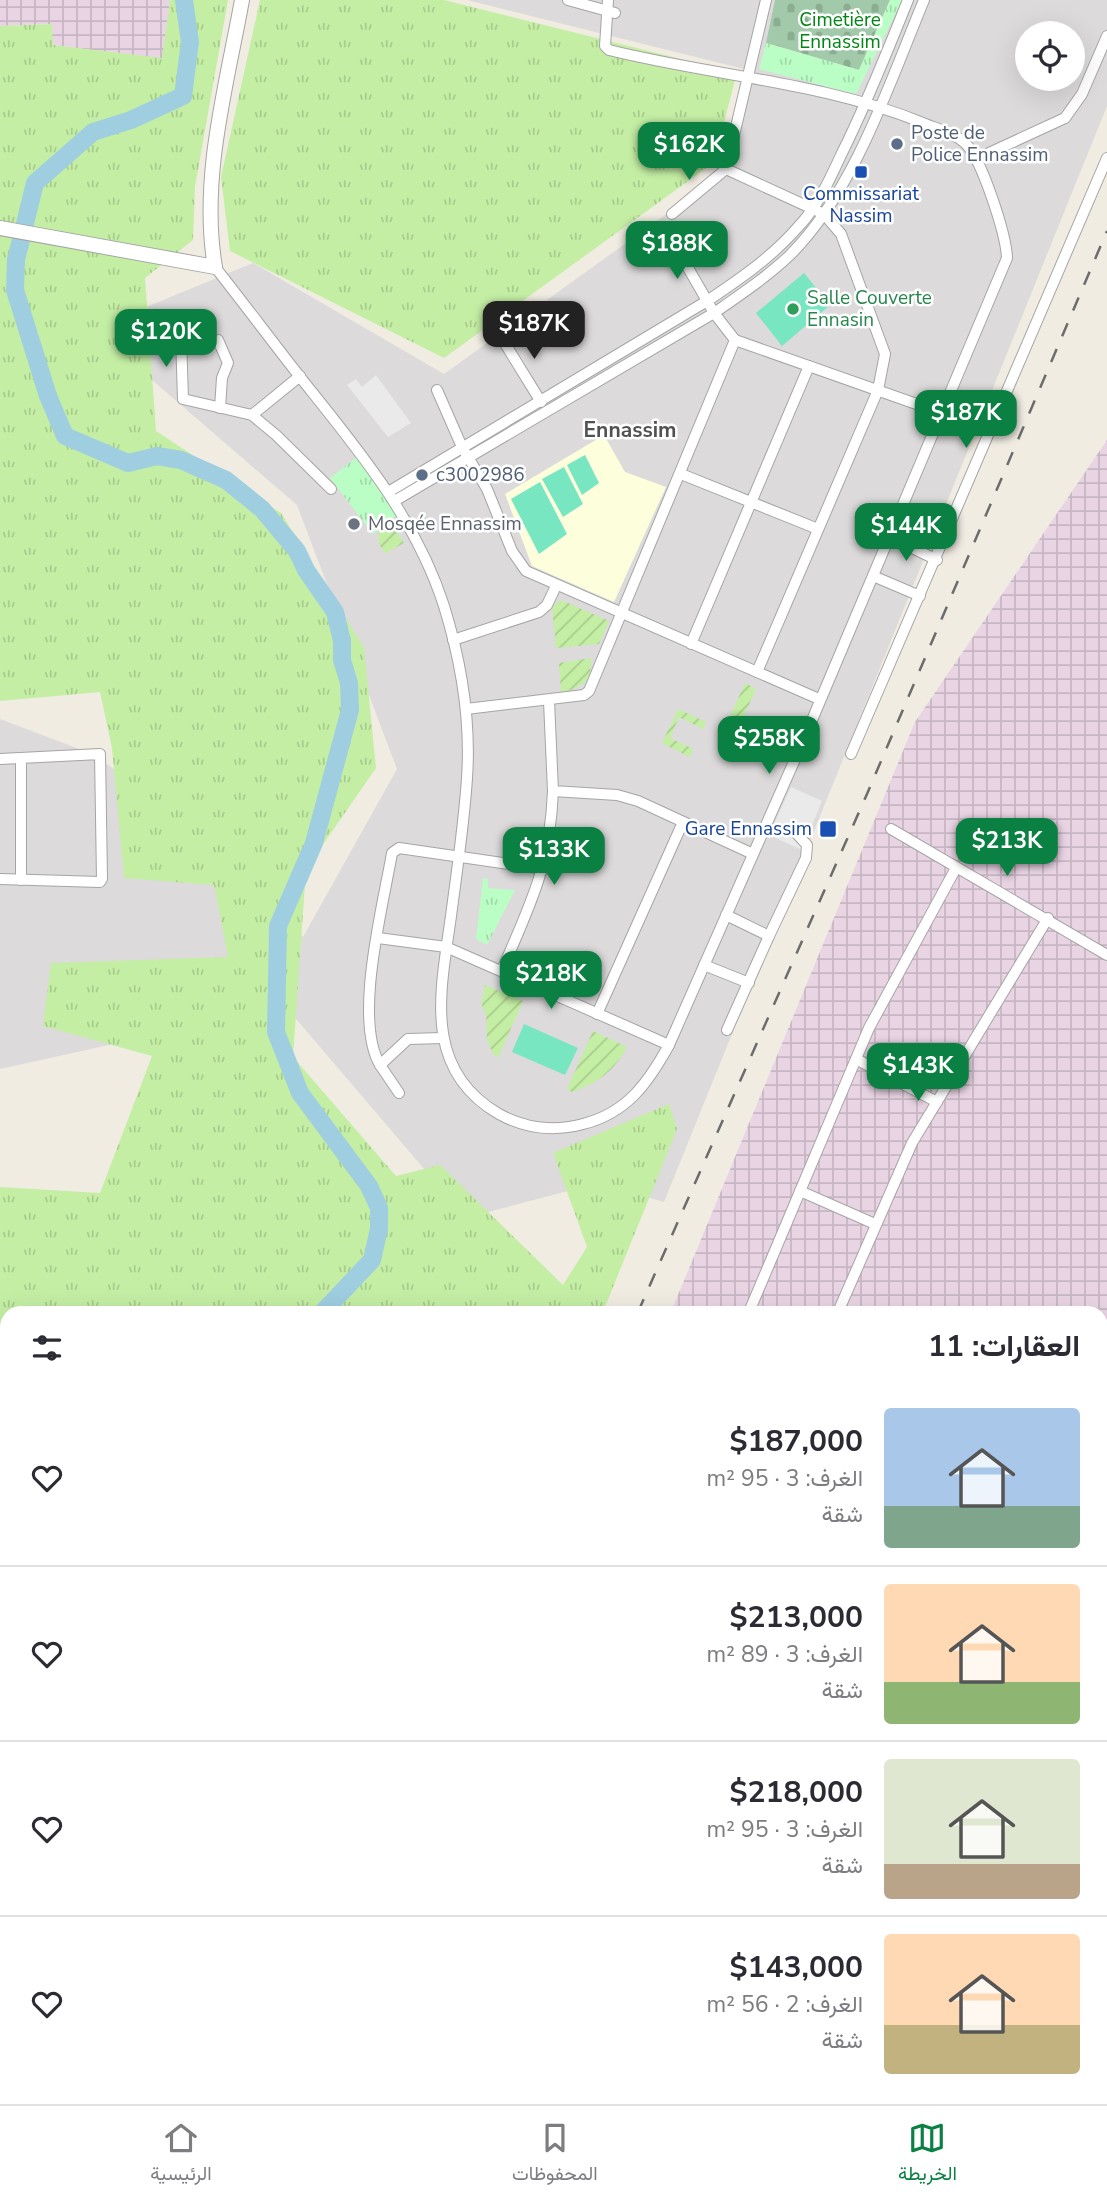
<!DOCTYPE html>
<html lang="ar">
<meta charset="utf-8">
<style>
:root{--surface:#fff;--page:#f7f7f7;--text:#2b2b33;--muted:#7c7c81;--line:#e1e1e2;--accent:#0b8043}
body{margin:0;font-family:"Nunito Sans",Vazirmatn,sans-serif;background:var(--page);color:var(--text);direction:rtl;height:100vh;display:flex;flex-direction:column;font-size:26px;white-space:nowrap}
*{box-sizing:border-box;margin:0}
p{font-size:23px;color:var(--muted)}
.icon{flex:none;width:38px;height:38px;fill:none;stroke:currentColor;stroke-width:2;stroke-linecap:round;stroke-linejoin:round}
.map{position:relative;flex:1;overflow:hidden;direction:ltr}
.drawer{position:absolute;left:0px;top:1306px;width:1108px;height:800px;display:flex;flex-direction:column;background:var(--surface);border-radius:21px 21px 0 0;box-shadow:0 7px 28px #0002;direction:rtl}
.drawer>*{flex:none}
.controls{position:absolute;left:1015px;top:21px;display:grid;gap:14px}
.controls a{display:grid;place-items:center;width:70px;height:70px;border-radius:50%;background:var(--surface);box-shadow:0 7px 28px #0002;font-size:35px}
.price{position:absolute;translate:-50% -60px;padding:0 16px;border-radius:14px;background:var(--accent);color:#fff;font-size:23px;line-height:46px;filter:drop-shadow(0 2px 4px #0008)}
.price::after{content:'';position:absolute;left:50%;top:42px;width:21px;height:16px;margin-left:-10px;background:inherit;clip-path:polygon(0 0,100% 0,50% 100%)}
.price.current{background:#222;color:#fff}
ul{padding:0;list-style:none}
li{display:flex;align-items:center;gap:21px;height:175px;padding:0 28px}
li+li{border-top:2px solid var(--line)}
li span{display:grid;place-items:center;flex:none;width:196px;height:140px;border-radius:7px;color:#555}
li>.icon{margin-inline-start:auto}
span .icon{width:84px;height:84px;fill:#fffc;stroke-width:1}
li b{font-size:30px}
h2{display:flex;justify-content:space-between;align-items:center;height:84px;padding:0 28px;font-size:30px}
.dock{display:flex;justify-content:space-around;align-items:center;height:98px;border-top:2px solid var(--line);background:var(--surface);font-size:19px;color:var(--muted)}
.dock a{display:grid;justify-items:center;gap:4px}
.dock .current{color:var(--accent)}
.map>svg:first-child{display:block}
.residential{fill:#dcdada;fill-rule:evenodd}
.industrial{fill:url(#industrial-grid)}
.education{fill:#fdffdc}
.grass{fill:url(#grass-tufts)}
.cemetery{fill:url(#cemetery-stones)}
.park{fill:url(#park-tufts)}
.garden{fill:url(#garden-furrows)}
.pitch{fill:#79e6c2}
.parking{fill:#eaeaea}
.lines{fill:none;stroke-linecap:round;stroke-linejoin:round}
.river{stroke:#9fcee1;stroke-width:18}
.minor-casing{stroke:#a5a5a5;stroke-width:12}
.tertiary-casing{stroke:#a5a5a5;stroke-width:16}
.minor{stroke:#fff;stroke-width:10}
.tertiary{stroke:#fff;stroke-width:14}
.rail{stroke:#6c6c6c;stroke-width:2.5;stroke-dasharray:14 14;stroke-linecap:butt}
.service-dot{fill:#5c6f8a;stroke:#fff;stroke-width:2.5}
.transit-dot{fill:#1a4fb4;stroke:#fff;stroke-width:2.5}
.leisure-dot{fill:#2e9e5b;stroke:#fff;stroke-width:2.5}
.worship-dot{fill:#6b7280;stroke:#fff;stroke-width:2.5}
.labels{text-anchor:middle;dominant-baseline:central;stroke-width:5;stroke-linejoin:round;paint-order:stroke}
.park-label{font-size:19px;fill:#028515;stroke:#fff}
.service-label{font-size:19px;fill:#4e5e75;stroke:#fff;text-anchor:start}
.transit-label{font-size:19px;fill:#164399;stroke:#fff}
.leisure-label{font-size:19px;fill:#27864d;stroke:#fff;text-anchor:start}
.worship-label{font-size:19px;fill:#5b616d;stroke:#fff;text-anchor:start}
.neighbourhood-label{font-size:21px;font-weight:bold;fill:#515151;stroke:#fff}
</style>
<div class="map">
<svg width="1107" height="2104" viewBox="0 0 1107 2104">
<defs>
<pattern id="industrial-grid" width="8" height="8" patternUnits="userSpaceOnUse" patternTransform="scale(1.75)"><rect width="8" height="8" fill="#e9d4e4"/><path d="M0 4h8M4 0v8" fill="none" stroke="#c7b6c3"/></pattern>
<pattern id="grass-tufts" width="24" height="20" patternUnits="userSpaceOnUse" patternTransform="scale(1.75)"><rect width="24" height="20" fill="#c4eea4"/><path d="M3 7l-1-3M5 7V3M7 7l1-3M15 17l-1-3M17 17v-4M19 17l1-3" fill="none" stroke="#a8cc8d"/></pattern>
<pattern id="cemetery-stones" width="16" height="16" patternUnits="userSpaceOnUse" patternTransform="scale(1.75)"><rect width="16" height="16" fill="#a2caaa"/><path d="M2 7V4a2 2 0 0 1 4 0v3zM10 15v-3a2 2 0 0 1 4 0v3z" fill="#8bad92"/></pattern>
<pattern id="park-tufts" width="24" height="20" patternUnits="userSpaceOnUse" patternTransform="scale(1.75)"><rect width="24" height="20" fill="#bbfec5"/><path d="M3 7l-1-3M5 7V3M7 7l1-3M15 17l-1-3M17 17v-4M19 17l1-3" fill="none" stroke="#a0d9a9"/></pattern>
<pattern id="garden-furrows" width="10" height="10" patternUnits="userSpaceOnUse" patternTransform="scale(1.75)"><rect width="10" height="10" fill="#c4eea4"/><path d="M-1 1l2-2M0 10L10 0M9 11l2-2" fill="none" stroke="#a8cc8d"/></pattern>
</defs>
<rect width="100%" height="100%" fill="#f0ece2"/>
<path class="residential" d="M 467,0 L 1107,0 L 1107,106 L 664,1202 L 598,1183 L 466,1218 L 285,1006 L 0,1069 L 0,719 L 95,755 L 289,901 L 303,937 L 397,769 L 297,505 L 93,329 L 253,263 L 444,374 L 736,164 L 744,69 ZM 1027,33 L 1073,33 L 1073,79 L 1027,79 Z"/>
<g class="industrial">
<polygon points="0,0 170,0 163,59 52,45 52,24 0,26"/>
<polygon points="1107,440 1107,1572 1101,1573 1101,1312 671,1312 915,722"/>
<polygon points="360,2098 459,2098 460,2104 357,2104"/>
</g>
<polygon class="education" points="604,435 625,472 666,487 614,602 532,566 505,494"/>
<g class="grass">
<polygon points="170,0 228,0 195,187 193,240 145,278 156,431 281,513 364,648 376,768 306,869 293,1057 396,1176 440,1165 563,1285 587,1247 553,1153 669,1104 677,1129 603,1312 7,1312 7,1639 0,1633 0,1187 100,1193 152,1056 43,1026 51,963 228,957 214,885 124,878 112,748 100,692 0,701 0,26 52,24 53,45 162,58"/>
<polygon points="260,0 444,0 737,73 713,163 444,358 230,251 221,177"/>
</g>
<polygon class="cemetery" points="775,0 890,0 859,70 766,43"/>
<g class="park">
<polygon points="890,0 902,0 856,94 759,69 766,43 859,70"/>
<polygon points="357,457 400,513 373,534 330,478"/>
<polygon points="483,878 488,879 488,888 515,890 487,945 476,939"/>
</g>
<g class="garden">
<path d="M 387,517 L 404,543 L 386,553 C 374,543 377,527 387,517 Z"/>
<polygon points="561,600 609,621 599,644 556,648 552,607"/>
<path d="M 591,658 C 592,683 583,686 561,693 L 559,663 Z"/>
<polygon points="745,683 756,689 739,727 728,721"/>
<polygon points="678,709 706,722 703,729 679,717 670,738 693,749 690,757 662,743"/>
<polygon points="485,985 523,1001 498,1058 493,1054 487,1039 486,1015 481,1003"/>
<path d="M 593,1031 L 627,1047 C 614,1071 598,1083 572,1092 L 567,1089 Z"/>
</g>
<g class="pitch">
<polygon points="804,273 830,305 782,346 756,313"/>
<polygon points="585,455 599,483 582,495 567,465"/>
<polygon points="564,467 583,504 563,517 542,479"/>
<polygon points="540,482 567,534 539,554 511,499"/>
<polygon points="524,1024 578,1048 565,1075 512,1052"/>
</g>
<g class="parking">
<polygon points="376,375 411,423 388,437 347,385 356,379 362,387"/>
<polygon points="791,787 822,801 802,850 769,835"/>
</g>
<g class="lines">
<g class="river">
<polyline points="184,0 190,42 183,96 131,120 93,132 35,183 16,260 15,290 48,396 65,436 128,463 157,456 181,460 226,480 262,509 297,551 306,570 335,612 342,641 342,660 349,683 350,710 314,843 278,926 276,1032 300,1093 369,1186 379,1208 379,1229 372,1260 323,1312"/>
<polyline points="0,1514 7,1505"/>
</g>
<g class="minor-casing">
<g id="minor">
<polyline points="568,0 615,13"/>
<polyline points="976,159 1065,118 1082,94 1107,36"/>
<polyline points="726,169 824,214 841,234 885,354 878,390 757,672"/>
<polyline points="672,214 726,169 766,0"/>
<path d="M 215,267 C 245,305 274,344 304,382 C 360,452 416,519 444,606 C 461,661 471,720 467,778 C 464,824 457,870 451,916 C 441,989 421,1069 499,1114 C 526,1129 553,1132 583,1124 C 627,1113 648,1083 669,1045 L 807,732 L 1007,258 C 1006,234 982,160 966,144 C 955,133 937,129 923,123 C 823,82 713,76 609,50 L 605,46 L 608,0"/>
<polyline points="181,337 183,399 252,415 276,435 331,489"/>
<polyline points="501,337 541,402"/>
<polyline points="218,340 228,363 222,378 220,408"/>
<polyline points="735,340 942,413"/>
<polyline points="437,390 462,447 487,489 512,551 526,571 819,699"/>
<polyline points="252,415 300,376"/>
<polyline points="681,474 818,529"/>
<path d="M 390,491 L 707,301 C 740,279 772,257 798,227 C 818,206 830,179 842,153 C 867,103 887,52 908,0"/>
<path d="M 396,500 L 714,313 C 740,295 767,277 790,255 C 855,190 889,84 924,0"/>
<polyline points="890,537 937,560"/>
<polyline points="873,576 920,596"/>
<polyline points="453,640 539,612 547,605 556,586"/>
<polyline points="691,644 809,366"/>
<polyline points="549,701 553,791 617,795 638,801 753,854"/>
<polyline points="466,709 584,695 589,691 735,340 714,313 668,233"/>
<polyline points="851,754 1107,158"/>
<polyline points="21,758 21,880"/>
<polyline points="0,759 100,754 102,879 100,882 0,879"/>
<polyline points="891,829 1107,955"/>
<polyline points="726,915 769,936 727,1030"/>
<polyline points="769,936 806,858 807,845 797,834"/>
<polyline points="378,938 446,947 669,1045"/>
<polyline points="704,965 749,983"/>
<path d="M 502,970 C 531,903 550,866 553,791"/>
<polyline points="597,1014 683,822"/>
<path d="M 443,1038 L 408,1039 L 380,1065 C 353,1019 383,906 392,853 L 399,848 L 544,869"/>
<polyline points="856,1059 937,1102"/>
<polyline points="380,1065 399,1093"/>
<polyline points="800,1191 875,1224"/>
<polyline points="749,1312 869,1028 956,868"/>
<polyline points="838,1312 912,1143 1048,918"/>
<polyline points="1101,1595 1107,1595"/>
<polyline points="1101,1723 1107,1725"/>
<polyline points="1101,1756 1107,1733"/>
<polyline points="1101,1928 1107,1906"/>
<polyline points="1101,1987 1107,1987"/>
<polyline points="1101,2034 1107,2033"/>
<polyline points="704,2098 704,2104"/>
<polyline points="786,2098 786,2104"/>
<polyline points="1060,2098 1061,2104"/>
<polyline points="338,2104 341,2098"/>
<polyline points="872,2104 873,2098"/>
<polyline points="896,2104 897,2098"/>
<polyline points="937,2104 938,2098"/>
<polyline points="1014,2104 1015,2098"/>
</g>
</g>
<g class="tertiary-casing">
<g id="tertiary">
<path d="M 0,228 L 215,267 C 200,179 226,88 242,0"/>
<polyline points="1101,1581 1107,1576"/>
<polyline points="1101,1623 1107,1603"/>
<polyline points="1101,1664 1107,1645"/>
<polyline points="966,2104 968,2098"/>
<polyline points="981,2104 983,2098"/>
</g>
</g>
<use href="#minor" class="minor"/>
<use href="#tertiary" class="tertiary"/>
<g class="rail">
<polyline points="638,1312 867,794 1107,231"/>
<polyline points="0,1972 7,1968"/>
</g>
</g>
<g class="service-dot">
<circle cx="897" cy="144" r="7"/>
<circle cx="422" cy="475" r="7"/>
</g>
<g class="transit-dot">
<rect x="854" y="165" width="14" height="14" rx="3.5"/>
<rect x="819" y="820" width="18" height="18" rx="3.5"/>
</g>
<circle class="leisure-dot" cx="793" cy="309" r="7"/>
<circle class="worship-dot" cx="354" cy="524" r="7"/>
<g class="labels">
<g class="park-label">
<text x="840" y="20">Cimetière<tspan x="840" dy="22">Ennassim</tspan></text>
</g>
<g class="service-label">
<text x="911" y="133">Poste de<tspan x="911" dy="22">Police Ennassim</tspan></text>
<text x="436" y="475">c3002986</text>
</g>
<g class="transit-label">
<text x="861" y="194">Commissariat<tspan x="861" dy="22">Nassim</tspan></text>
<text x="812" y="829" text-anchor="end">Gare Ennassim</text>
</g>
<g class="leisure-label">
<text x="807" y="298">Salle Couverte<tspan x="807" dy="22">Ennasin</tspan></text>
</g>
<g class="worship-label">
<text x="368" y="524">Mosqée Ennassim</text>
</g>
<g class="neighbourhood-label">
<text x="630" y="430">Ennassim</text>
</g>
</g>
</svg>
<div class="controls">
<a><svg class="icon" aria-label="locate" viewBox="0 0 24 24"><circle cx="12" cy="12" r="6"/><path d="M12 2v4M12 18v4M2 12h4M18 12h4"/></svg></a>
</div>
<b class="price" style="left:689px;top:182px">$162K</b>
<b class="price" style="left:677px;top:281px">$188K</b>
<b class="price current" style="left:534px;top:361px">$187K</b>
<b class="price" style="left:166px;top:369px">$120K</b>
<b class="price" style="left:966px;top:450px">$187K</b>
<b class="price" style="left:906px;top:563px">$144K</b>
<b class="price" style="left:769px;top:776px">$258K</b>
<b class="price" style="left:1007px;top:878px">$213K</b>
<b class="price" style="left:554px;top:887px">$133K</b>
<b class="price" style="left:551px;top:1011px">$218K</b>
<b class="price" style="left:918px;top:1103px">$143K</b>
<section class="drawer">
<h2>العقارات: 11<svg class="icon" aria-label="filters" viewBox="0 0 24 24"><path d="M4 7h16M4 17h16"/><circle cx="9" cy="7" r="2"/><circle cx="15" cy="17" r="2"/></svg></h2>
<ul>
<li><span style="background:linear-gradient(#a9c7e8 70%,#7fa58c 0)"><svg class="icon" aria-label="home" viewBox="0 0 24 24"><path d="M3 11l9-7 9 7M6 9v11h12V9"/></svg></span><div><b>$187,000</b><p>الغرف: 3 · 95 m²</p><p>شقة</p></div><svg class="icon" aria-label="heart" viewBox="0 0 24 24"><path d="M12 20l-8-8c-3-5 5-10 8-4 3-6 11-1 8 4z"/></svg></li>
<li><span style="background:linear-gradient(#ffd9b3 70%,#8fb573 0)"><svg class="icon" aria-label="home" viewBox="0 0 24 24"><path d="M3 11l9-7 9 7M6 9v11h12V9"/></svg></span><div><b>$213,000</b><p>الغرف: 3 · 89 m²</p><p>شقة</p></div><svg class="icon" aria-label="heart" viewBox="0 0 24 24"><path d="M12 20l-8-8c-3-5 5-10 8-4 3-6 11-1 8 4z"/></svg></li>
<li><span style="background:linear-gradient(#dfe7d0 75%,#b9a48a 0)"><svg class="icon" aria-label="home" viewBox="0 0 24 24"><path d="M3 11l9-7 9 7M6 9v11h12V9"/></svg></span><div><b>$218,000</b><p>الغرف: 3 · 95 m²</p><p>شقة</p></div><svg class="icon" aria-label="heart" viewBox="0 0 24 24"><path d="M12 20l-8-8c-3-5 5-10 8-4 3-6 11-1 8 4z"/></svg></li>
<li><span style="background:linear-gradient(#ffd9b3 65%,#c2b280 0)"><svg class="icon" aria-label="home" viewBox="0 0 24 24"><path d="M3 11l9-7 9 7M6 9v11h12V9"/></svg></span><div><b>$143,000</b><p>الغرف: 2 · 56 m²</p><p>شقة</p></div><svg class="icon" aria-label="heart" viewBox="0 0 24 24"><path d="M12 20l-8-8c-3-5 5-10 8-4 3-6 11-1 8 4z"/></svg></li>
</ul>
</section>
</div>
<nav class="dock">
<a class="current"><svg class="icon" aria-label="map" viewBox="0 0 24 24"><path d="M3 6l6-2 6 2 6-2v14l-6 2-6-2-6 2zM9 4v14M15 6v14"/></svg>الخريطة</a>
<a><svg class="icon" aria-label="saved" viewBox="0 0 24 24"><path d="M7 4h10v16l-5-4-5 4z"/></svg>المحفوظات</a>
<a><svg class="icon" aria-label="home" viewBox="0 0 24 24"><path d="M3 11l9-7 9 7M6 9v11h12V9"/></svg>الرئيسية</a>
</nav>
